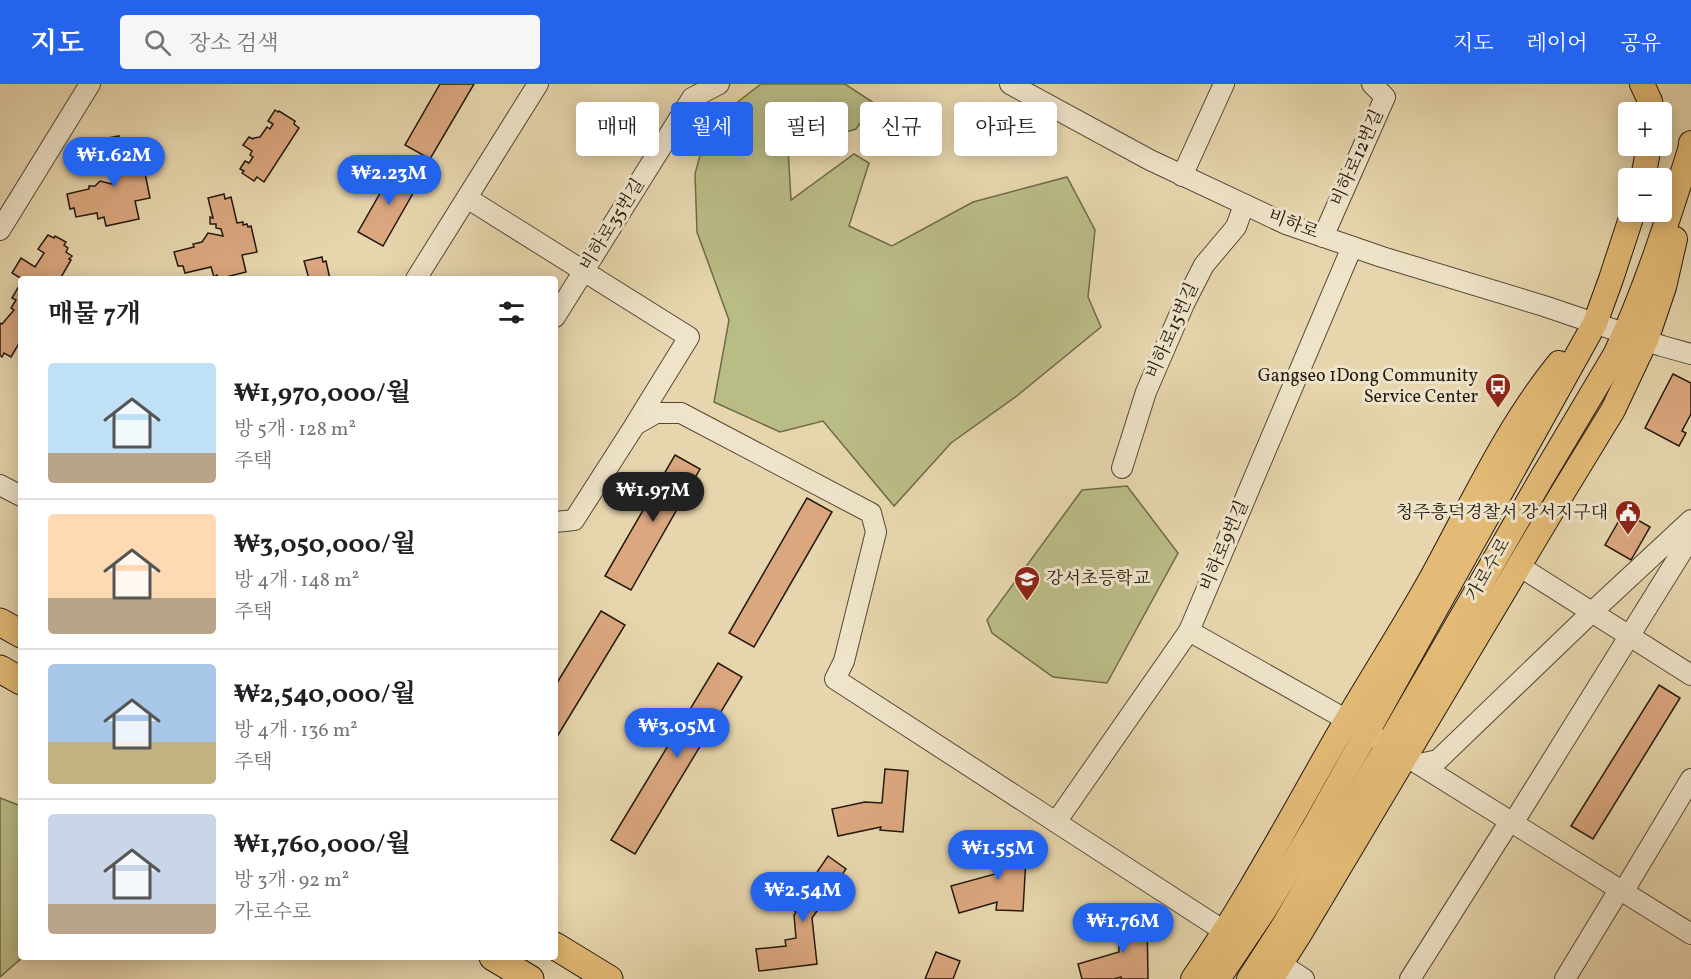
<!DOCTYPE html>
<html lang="ko">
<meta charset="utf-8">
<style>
:root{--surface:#fff;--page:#f6f6f6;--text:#202124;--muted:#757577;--line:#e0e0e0;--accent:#2563eb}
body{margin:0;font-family:Vollkorn,"Noto Serif KR",serif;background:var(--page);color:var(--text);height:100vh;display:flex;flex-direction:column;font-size:22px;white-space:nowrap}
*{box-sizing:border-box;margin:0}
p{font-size:20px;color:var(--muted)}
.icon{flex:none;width:33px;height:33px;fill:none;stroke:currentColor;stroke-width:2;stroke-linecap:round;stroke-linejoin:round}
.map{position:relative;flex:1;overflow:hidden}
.sheet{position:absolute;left:18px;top:192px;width:540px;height:684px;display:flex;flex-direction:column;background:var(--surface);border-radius:6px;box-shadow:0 3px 15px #0003}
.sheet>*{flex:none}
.top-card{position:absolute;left:576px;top:18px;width:570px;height:54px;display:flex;gap:12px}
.tools{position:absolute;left:1618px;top:18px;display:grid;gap:12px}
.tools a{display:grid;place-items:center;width:54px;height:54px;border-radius:6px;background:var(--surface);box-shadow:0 3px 15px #0003;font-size:30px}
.price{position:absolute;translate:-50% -51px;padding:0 14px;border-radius:21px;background:var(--accent);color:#fff;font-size:20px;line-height:39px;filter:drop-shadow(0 2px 3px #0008)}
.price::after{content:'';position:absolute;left:50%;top:36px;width:18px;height:14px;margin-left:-9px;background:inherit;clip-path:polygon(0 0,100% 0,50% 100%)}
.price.selected{background:#222;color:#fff}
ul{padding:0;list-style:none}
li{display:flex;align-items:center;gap:18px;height:150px;padding:0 30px}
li+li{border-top:2px solid var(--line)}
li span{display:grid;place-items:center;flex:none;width:168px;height:120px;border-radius:6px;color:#555}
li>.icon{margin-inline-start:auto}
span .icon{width:72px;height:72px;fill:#fffc;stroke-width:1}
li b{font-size:26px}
h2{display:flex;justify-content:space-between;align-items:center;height:72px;padding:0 30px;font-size:26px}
.pill{padding:0 21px;border-radius:6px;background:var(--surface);box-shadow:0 3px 15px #0003;font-size:21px;line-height:54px}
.pill.selected{background:var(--accent);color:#fff}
header{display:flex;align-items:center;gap:36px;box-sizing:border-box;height:84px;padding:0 30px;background:var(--accent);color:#fff}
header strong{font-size:28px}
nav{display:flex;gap:33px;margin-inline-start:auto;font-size:21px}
.search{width:420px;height:54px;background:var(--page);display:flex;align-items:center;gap:15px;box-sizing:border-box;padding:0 21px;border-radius:6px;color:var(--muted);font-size:22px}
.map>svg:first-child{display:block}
.green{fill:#babc86;stroke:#6e6a4b;stroke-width:1.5}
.building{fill:#dba77f;stroke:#231910;stroke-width:1.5}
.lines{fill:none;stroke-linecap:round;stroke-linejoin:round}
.minor-casing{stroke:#544837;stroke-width:22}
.major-casing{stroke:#231910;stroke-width:26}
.highway-casing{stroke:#231910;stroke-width:29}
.minor{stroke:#efe4ca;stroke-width:20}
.major{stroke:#e4bb76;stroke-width:24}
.highway{stroke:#e4bb76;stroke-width:27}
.labels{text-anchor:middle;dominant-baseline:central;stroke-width:6;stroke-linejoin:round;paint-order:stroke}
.street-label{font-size:18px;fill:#231910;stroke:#efe4ca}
.poi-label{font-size:18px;fill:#231910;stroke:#efe4ca;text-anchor:end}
</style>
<header>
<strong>지도</strong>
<div class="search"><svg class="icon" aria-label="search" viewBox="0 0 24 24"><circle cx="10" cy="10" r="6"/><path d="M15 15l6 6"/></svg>장소 검색</div>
<nav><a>지도</a><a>레이어</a><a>공유</a></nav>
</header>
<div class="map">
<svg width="1691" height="895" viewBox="0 0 1691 895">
<rect width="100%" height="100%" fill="#e7d6ad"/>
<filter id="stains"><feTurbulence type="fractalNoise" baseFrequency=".00333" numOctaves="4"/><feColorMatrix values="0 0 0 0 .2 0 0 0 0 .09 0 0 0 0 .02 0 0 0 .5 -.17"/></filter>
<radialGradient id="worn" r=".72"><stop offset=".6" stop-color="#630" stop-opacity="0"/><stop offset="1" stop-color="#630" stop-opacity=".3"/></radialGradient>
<g class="green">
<polygon points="761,0 845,0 874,19 856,45 788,65 791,116 854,70 869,79 849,142 892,162 973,118 1067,93 1095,146 1088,213 1101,243 1018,311 951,359 894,422 823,337 780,348 714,318 729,236 697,148 695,90 708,41"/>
<polygon points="1127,402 1178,469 1107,599 1053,593 992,549 987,536 1082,406"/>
<polygon points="0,714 21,722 21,873 23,873 0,893"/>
</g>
<g class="building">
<polygon points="440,0 474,0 430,75 405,61"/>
<polygon points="275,26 278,28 279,27 295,37 294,40 299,44 264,98 257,93 254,97 242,89 244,87 240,85 245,77 249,79 253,73 250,71 252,67 243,61 249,53 253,55 254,54 260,53 267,43 270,45 273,40 268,37"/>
<polygon points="119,52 119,55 126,54 132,82 135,81 135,84 140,83 141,85 144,84 150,114 135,117 139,135 106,142 104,133 98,135 97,129 76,133 74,124 70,125 67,110 89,105 89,102 95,102 100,97 112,100 112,93 117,93 116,88 114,89 114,86 110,88 110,85 105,86 104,76 106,77 102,55"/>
<polygon points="395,83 420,97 383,162 358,148"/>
<polygon points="224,110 225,115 231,113 237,139 243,138 243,141 247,140 248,143 251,142 257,168 242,171 246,188 218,195 217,191 214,193 211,183 185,189 183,182 178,182 174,168 194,163 193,160 202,158 208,149 223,152 221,145 216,144 216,140 210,140 210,133 213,134 208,114"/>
<polygon points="48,151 54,154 55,152 66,158 64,161 68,164 66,168 72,172 69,175 71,176 60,195 22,195 12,189 21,174 35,183 44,169 38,165"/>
<polygon points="322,173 323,178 326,177 330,195 309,195 304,177"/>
<polygon points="19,202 21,203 21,256 11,273 4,269 2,273 0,271 0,239 2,240 14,226 11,224 16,216 12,214"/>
<polygon points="1673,290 1691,299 1691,330 1682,347 1686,349 1679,362 1645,344"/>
<polygon points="675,371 700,385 631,506 605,492"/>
<polygon points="807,414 832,428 754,563 729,549"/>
<polygon points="1624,428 1650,443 1631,476 1605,461"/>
<polygon points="601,527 625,541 555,656 555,602"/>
<polygon points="718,579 742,593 635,770 611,756"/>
<polygon points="1659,601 1680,614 1593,755 1571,742"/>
<polygon points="885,685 908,687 903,748 880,746 881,743 838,752 832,725 865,718 882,719"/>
<polygon points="997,755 1027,756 1023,827 996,826 997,818 959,829 951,802 995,790"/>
<polygon points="828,772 846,785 812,834 817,880 759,887 756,865 786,862 785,856 796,854 794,831 796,828 792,825"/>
<polygon points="1147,832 1148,895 1121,895 1121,893 1114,895 1082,895 1078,880 1119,868 1118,833"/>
<polygon points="936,868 960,877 953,895 925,895"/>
</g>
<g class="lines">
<g class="minor-casing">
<g id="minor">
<polyline points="1010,0 1150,76 1286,140 1382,173 1544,222 1662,262 1691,270"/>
<polyline points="1182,92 1224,0"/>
<polyline points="467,114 689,253 636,339"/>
<polyline points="0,146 90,0"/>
<polyline points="1323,153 1385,13 1372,0"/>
<polyline points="416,195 538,0"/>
<polyline points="555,233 692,14 719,0"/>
<polyline points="1122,384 1146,308 1184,220 1204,181 1236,143 1244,121"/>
<polyline points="0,401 21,412"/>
<polyline points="555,438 574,436 635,341 656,329 681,329 871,429 876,448 844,577 835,595 1224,847"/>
<polyline points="1519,482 1691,591"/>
<polyline points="1189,547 1347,636"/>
<polyline points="1367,648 1691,850"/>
<polyline points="1419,680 1438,676 1591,529 1691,436"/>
<polyline points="1056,738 1189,547 1352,163"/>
<polyline points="1513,739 1691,453"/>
<polyline points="1623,808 1691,695"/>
<polyline points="1281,880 1304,895"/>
<polyline points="1410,895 1510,737"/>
<polyline points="1565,895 1619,806"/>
</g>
</g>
<g class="major-casing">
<g id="major">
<polyline points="1642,0 1650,17 1652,28"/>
<polyline points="1643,94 1649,62"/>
<path d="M 1193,895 C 1246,818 1290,735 1337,653 C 1368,599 1402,547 1432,493 C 1472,420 1507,343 1559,279"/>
<polyline points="1218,895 1263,828 1312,747 1595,239 1611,195 1633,128"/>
<path d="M 1249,895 L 1284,841 L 1540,397 L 1615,271 C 1646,205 1668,135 1690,66 L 1691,59"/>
<polyline points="1271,895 1299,851 1563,408 1613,326 1646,256 1664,203 1675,155"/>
</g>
</g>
<g class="highway-casing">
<g id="highway">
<polyline points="0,538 21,550"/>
<polyline points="0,585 21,597"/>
<polyline points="555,862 609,895"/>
<polyline points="493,873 530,895"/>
</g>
</g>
<use href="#minor" class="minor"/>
<use href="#major" class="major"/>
<use href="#highway" class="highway"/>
</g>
<defs>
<g id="bus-pin" transform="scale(1.35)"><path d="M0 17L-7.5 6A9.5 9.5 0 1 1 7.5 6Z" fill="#8f2418" stroke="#efe4ca"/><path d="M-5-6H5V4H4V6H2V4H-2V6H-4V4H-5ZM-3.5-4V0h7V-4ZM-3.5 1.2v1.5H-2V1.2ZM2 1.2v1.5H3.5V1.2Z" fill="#fff"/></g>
<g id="civic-pin" transform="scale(1.35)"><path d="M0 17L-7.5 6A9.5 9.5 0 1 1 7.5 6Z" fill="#8f2418" stroke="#efe4ca"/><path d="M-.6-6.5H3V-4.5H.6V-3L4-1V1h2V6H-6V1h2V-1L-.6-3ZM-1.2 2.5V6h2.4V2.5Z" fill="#fff"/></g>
<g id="school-pin" transform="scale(1.35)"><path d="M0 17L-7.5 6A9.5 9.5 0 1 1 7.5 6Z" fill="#8f2418" stroke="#efe4ca"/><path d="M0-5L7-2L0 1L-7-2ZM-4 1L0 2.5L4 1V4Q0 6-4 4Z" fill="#fff"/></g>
</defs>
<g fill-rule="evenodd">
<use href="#bus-pin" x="1498" y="302"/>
<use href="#civic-pin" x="1628" y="429"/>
<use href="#school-pin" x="1027" y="495"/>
</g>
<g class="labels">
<g class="street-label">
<text transform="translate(1358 74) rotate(-66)">비하로12번길</text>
<text transform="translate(613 141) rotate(-58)">비하로35번길</text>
<text transform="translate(1293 141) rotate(21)">비하로</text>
<text transform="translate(1173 247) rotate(-66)">비하로15번길</text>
<text transform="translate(1225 462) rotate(-67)">비하로9번길</text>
<text transform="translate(1489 486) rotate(-60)">가로수로</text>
</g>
<g class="poi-label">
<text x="1478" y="292">Gangseo 1Dong Community<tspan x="1478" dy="21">Service Center</tspan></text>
<text x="1608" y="429">청주흥덕경찰서 강서지구대</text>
<text x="1046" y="495" text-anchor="start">강서초등학교</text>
</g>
</g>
<rect width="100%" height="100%" filter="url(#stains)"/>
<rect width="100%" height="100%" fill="url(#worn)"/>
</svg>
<div class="tools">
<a>+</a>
<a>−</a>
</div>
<b class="price" style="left:114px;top:104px">₩1.62M</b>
<b class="price" style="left:389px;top:122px">₩2.23M</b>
<b class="price selected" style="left:653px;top:439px">₩1.97M</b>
<b class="price" style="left:677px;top:675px">₩3.05M</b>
<b class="price" style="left:998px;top:797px">₩1.55M</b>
<b class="price" style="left:803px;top:839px">₩2.54M</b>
<b class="price" style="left:1123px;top:870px">₩1.76M</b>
<div class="top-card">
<a class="pill">매매</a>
<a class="pill selected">월세</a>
<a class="pill">필터</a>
<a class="pill">신규</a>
<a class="pill">아파트</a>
</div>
<section class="sheet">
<h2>매물 7개<svg class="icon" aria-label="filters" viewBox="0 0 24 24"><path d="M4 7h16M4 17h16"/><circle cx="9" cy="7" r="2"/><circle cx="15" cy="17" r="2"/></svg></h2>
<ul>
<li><span style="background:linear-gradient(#bfe0f5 75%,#b9a48a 0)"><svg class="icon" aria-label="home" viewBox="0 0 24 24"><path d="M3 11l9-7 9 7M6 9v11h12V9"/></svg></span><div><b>₩1,970,000/월</b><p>방 5개 · 128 m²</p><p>주택</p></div></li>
<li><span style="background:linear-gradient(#ffd9b3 70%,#b9a48a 0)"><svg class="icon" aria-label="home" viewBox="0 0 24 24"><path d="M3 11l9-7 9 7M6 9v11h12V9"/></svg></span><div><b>₩3,050,000/월</b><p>방 4개 · 148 m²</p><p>주택</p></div></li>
<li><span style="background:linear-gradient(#a9c7e8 65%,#c2b280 0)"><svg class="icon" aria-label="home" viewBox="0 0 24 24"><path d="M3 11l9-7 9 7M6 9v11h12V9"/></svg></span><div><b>₩2,540,000/월</b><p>방 4개 · 136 m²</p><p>주택</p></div></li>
<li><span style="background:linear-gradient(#c9d6e8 75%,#b9a48a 0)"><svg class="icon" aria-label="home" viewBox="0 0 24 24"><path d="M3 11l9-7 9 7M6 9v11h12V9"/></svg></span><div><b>₩1,760,000/월</b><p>방 3개 · 92 m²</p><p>가로수로</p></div></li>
</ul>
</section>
</div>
